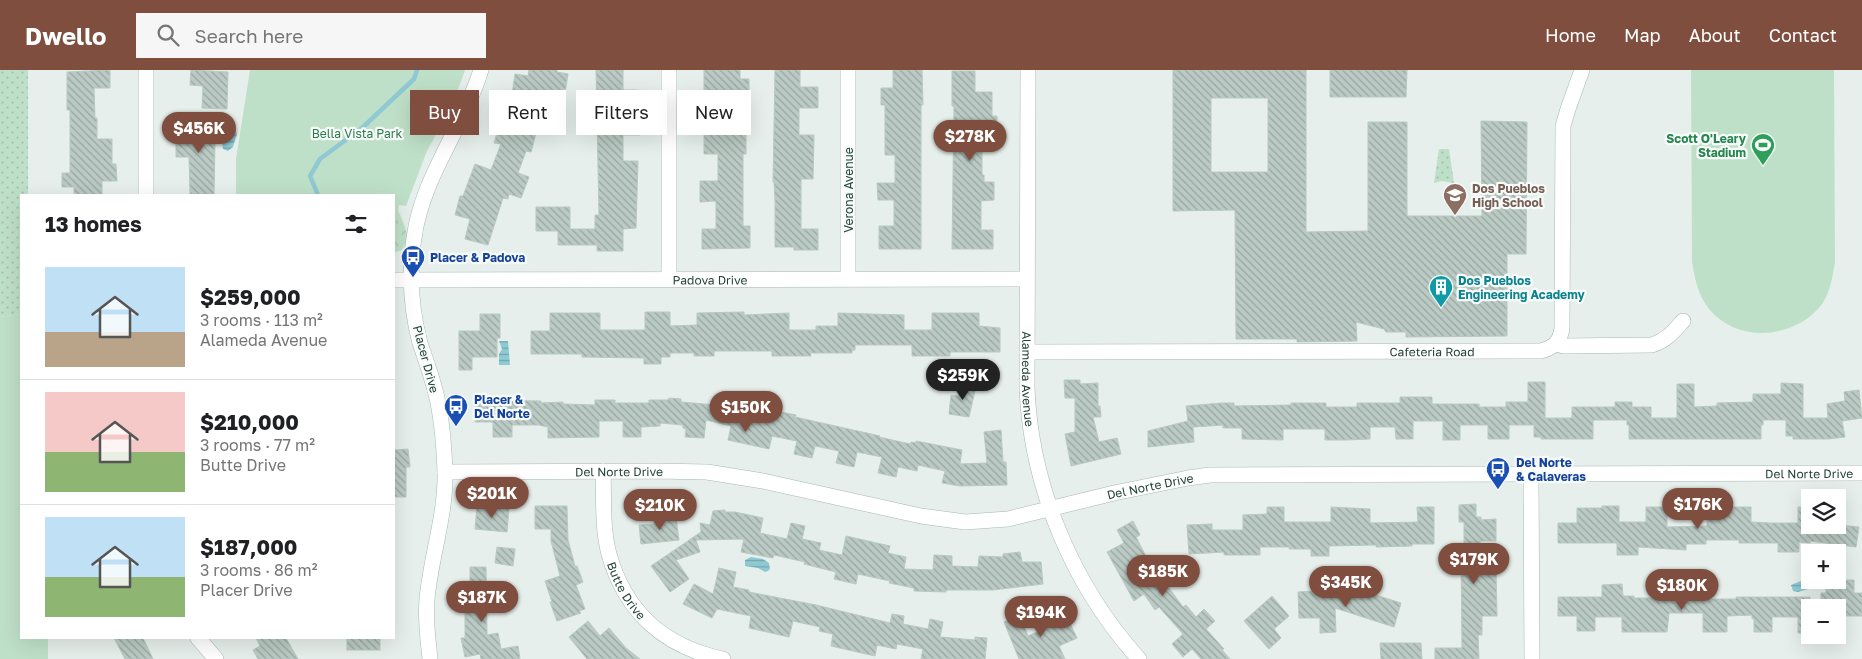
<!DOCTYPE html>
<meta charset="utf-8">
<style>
:root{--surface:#fff;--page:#f6f6f6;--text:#202124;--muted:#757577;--line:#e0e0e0;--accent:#7f4e3f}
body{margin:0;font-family:"Golos Text",sans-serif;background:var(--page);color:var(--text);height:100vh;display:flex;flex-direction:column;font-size:19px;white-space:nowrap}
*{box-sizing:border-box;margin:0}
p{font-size:16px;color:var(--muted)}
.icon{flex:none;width:28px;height:28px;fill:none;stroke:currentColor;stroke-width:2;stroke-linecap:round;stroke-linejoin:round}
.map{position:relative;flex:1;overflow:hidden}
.sheet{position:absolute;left:20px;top:124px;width:375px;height:445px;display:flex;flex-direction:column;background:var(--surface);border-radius:0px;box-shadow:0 5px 20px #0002}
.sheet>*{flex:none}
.banner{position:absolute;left:410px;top:20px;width:475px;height:45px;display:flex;gap:10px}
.buttons{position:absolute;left:1801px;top:419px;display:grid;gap:10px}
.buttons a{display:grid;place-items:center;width:45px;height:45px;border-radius:0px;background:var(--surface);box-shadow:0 5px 20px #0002;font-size:25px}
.price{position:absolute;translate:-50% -42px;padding:0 11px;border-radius:18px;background:var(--accent);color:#fff;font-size:16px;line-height:32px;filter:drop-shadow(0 1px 2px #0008)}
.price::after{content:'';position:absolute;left:50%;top:30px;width:15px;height:11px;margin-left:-8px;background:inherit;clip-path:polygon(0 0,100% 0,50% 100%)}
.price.on{background:#222;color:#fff}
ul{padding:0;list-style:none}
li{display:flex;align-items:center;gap:15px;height:125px;padding:0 25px}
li+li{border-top:1px solid var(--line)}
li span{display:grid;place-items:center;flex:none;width:140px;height:100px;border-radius:0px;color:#555}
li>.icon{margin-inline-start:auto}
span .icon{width:60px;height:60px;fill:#fffc;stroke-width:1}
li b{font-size:21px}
h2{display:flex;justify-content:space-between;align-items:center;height:60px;padding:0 25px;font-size:21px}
.tag{padding:0 18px;border-radius:0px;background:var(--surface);box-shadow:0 5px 20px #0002;font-size:18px;line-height:45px}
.tag.on{background:var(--accent);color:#fff}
header{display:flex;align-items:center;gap:30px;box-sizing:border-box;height:70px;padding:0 25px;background:var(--accent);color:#fff}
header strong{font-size:24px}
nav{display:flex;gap:28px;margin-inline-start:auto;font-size:18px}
.search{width:350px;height:45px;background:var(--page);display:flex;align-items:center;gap:12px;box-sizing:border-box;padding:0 18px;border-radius:0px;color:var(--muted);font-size:19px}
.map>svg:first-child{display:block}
.grass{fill:url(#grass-dots)}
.forest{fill:url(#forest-crowns)}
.park{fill:#bfe0c8}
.water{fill:url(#water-rules)}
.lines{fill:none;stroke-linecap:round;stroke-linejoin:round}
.stream{stroke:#8ec9d4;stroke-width:4.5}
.building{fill:url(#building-back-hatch);stroke:#b8c9c2;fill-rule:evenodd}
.minor-casing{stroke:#a8b8b2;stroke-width:16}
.minor{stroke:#fff;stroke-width:15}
.labels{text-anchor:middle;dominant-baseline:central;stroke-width:4.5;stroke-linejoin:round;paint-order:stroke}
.park-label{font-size:12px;fill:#2d7a4b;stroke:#f7fbf9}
.leisure-label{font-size:12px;font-weight:bold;fill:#27864d;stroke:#f7fbf9;text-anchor:end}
.education-label{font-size:12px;font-weight:bold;fill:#785e54;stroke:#f7fbf9;text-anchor:start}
.street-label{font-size:12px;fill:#24423a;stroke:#f7fbf9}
.transit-label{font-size:12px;font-weight:bold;fill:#164399;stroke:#f7fbf9;text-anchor:start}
.culture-label{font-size:12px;font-weight:bold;fill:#0d838f;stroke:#f7fbf9;text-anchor:start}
</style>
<header>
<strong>Dwello</strong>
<div class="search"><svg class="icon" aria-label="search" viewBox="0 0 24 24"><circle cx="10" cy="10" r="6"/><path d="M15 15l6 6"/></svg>Search here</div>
<nav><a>Home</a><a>Map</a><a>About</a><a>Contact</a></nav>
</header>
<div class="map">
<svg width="1862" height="589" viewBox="0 0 1862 589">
<defs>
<pattern id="grass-dots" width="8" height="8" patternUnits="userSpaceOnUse" patternTransform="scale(1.25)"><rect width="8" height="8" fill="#bfe0c8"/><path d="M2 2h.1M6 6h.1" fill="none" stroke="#a4c1ad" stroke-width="1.8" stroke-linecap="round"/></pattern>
<pattern id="forest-crowns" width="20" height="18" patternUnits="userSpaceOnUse" patternTransform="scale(1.25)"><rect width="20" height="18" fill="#bfe0c8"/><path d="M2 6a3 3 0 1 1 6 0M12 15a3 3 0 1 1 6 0" fill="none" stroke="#a4c1ad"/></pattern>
<pattern id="water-rules" width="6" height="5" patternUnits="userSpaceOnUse" patternTransform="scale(1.25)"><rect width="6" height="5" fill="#8ec9d4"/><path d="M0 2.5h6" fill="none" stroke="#74a5ad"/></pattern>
<pattern id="building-back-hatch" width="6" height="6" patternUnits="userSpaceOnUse" patternTransform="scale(1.25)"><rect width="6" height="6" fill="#bbcac4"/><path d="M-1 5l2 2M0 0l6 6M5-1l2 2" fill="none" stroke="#98a6a0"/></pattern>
</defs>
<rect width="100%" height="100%" fill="#e6efeb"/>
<g class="grass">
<polygon points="0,0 28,0 28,125 21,125 21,244 0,247"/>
<polygon points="1439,79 1449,79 1454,113 1442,111 1434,113"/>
</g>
<polygon class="forest" points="394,130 405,157 408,169 402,180 394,183"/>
<g class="park">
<polygon points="250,0 465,0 452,36 427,81 406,136 399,135 394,162 394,125 236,125 236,89"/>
<path d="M 1691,0 L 1834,0 L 1835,192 C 1832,209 1830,226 1818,239 C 1790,269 1737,273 1709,239 C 1698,225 1695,209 1692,192 Z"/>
<polygon points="21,244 21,568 48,568 48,589 0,589 0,247"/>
</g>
<g class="water">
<polygon points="229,57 235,58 237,64 233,77 228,81 223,79 222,73 228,67 227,59"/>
<polygon points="508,271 510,295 499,295 499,284 502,279 499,271"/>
<polygon points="751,487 763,489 769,493 770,499 768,501 765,502 758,498 745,496 745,490"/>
<polygon points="1803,510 1813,511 1812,518 1798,522 1793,521 1791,515"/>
</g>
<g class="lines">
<polyline class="stream" points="318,125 310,106 320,89 362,58 414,9 417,0"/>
</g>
<g class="building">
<polygon points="110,0 110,18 94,18 95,48 97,48 97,69 112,69 112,94 116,94 117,111 102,111 102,125 74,125 74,117 62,117 62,103 70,103 70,40 67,40 67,2"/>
<polygon points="191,0 228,2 227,39 202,38 203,16 190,15"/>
<polygon points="529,0 557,0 557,2 568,4 564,29 546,26 531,82 526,81 518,103 529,107 521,128 509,124 508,129 503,128 488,175 465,169 470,149 455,145 460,126 463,126 475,94 491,100 501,74 494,73 507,30 511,31 515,4 528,6"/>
<polygon points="596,0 623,0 623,20 638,20 640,65 623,65 623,91 638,91 636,158 623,159 623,181 597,181 597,175 558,175 558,161 536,161 536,137 570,137 570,159 595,159 595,145 599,145"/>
<polygon points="704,0 740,0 740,9 749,9 749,28 746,28 746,84 743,84 743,156 750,156 750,178 702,179 702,159 716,159 716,131 700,132 700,111 718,111 718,84 704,84"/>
<polygon points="775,0 800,0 800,17 818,17 818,38 799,38 799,65 814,65 813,109 801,109 801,159 818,159 818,180 794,180 794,177 775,177 775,130 774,112 773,112"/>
<polygon points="893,0 922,0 923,35 921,35 921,179 879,179 879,156 894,156 894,130 878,130 877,113 895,113 895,85 885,85 885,35 881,35 881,18 893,18"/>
<path d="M 1173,0 L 1306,0 L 1306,162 L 1368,161 L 1368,52 L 1407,52 L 1407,146 L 1482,146 L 1481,51 L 1527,52 L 1526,184 L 1507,184 L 1507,266 L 1406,267 L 1406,262 L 1386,262 L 1384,259 L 1356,252 L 1357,271 L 1297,272 L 1297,269 L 1236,269 L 1235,140 L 1173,141 ZM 1211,28 L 1268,28 L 1268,102 L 1211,102 Z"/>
<polygon points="1330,0 1407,0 1406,27 1330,27"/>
<polygon points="952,1 975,1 975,22 992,22 992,46 997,46 997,64 982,64 982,105 984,105 984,112 994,112 994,130 981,131 981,160 993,160 993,179 952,179 954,36 952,36"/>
<polygon points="183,48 213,48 213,71 215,71 214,125 190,125 189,87 176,87 176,71 183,71"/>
<polygon points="645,242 670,242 670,256 697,255 697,243 744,242 744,245 789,243 789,260 816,260 816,256 838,256 838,243 904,245 904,260 932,260 932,243 979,243 979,256 1000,258 1000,282 950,282 950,286 912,286 912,275 855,275 855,280 852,280 852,283 810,283 811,286 772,286 772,281 714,281 714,286 694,286 694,283 670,283 670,287 661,287 661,294 644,294 644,288 582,287 582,284 531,284 531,261 550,261 550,243 600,243 600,260 645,260"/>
<polygon points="480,244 500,244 500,268 497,268 497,287 472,287 472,300 459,300 459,261 480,261"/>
<polygon points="1064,310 1080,310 1080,314 1098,313 1098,336 1100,336 1101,347 1093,347 1099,372 1117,368 1121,384 1071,396 1065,364 1075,362 1075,328 1065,328"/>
<polygon points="1528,312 1545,312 1545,348 1572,348 1572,337 1615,337 1615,332 1632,332 1632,337 1651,337 1651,348 1677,348 1677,314 1694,314 1694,337 1717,336 1717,333 1753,332 1753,324 1781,324 1781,313 1803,314 1803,348 1828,348 1827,334 1845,331 1844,322 1859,320 1862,348 1842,351 1845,367 1829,369 1793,369 1793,366 1786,366 1786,350 1763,350 1763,355 1761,355 1761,369 1629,369 1629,355 1627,355 1627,350 1593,350 1593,369 1541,369 1541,367 1534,367 1534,355 1509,355 1509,369 1488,369 1488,355 1460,355 1460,370 1443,370 1443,351 1413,351 1413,369 1396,369 1395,357 1370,357 1370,369 1346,370 1325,370 1325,359 1283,359 1283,370 1242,369 1242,358 1223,358 1223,355 1193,357 1194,372 1148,377 1148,361 1188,351 1186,336 1222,333 1234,333 1234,336 1291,335 1291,333 1326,333 1326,337 1357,337 1357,333 1400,333 1400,327 1432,327 1432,334 1479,334 1479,337 1506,337 1506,332 1528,332"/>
<polygon points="961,314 976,316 969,347 949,344 951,325 959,326"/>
<polygon points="669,328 681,329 681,332 716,335 717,331 760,339 760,338 796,345 795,347 880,366 879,367 910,374 911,372 916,373 916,371 962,380 960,394 987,393 984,362 1001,360 1003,392 1006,392 1007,415 960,416 942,413 945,401 918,395 917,401 898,397 896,407 878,403 882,387 857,382 854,397 836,393 839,381 815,376 812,388 794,384 797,371 772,366 769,379 728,370 731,356 706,350 704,368 685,367 686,359 683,358 683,355 660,353 660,356 641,357 641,367 623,367 623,351 599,351 599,367 548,368 548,357 539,355 512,355 512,367 493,367 493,352 475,352 475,330 541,331 541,333 563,332 563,334 595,335 595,330 615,330 615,333 649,333 649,330 668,330"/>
<polygon points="408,379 410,397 406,397 406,427 394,427 394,380"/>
<polygon points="1476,434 1476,447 1481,447 1481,450 1496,449 1496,471 1480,471 1481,502 1496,501 1497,546 1482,546 1482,565 1478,565 1479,589 1435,589 1435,578 1462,578 1461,483 1464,483 1464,452 1459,452 1459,435"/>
<polygon points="477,436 509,439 507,462 475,459"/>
<polygon points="535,436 567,436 568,470 575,496 577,496 583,512 576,515 585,539 579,541 581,543 557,551 550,532 552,532 545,511 560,506 551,471 551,459 535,459"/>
<polygon points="1602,436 1619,436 1619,452 1646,452 1646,437 1667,437 1667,457 1707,456 1707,437 1751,437 1751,452 1770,453 1798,453 1798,437 1810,437 1810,455 1839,455 1859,457 1856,477 1810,471 1810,473 1799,472 1799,482 1778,482 1778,473 1739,473 1739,470 1706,470 1706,474 1686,474 1686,480 1638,477 1638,485 1617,485 1617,473 1558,473 1558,453 1577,453 1577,438 1602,438"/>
<polygon points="1267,437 1284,437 1284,452 1331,452 1331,437 1370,439 1370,453 1418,452 1417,437 1434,437 1434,474 1412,474 1412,476 1376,477 1376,475 1329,476 1329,486 1311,486 1311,479 1289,479 1289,477 1260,477 1260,485 1224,485 1224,482 1189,484 1187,455 1212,454 1212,460 1243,460 1243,445 1267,444"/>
<polygon points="725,440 725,442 735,442 763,448 760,463 787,469 791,453 805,456 802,469 821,473 819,480 842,485 846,466 890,476 888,483 906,487 904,499 933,500 934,485 952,486 952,496 978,497 979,486 1003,487 1003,484 1020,482 1022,492 1041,492 1043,514 993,520 946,520 946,522 914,521 914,518 889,513 890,511 858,504 856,514 834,509 836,502 804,494 805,492 774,485 773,488 741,482 744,469 696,470 700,482 676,490 689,509 670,522 651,496 701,462 700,453 710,455 713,441"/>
<polygon points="654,446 676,447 679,470 641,474 639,455 655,454"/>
<polygon points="1133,451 1140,465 1136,467 1153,500 1155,499 1183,537 1186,535 1196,547 1204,539 1215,551 1206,559 1224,579 1222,580 1230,589 1201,589 1192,579 1183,587 1172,574 1183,564 1159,537 1155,540 1144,524 1134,531 1107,482 1124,473 1117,460"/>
<polygon points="497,477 515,479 513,496 495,493"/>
<polygon points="470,497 486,497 487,565 498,563 501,579 518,576 520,589 481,589 480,584 465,587 461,568 465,568 465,520 470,520"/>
<polygon points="719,498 736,502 733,517 749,520 749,522 816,535 890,553 892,544 904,546 903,554 928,559 930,549 943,552 940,567 975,570 975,567 987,568 985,589 921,589 923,579 897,574 896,579 877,575 875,586 831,576 833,564 819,561 820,557 793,551 789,567 749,558 751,546 717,539 712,548 683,534 694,514 713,524"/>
<polygon points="1826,510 1854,510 1854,523 1862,523 1862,546 1838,546 1838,538 1821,538 1821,523 1826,523"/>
<polygon points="1622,514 1623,526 1634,526 1634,528 1666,528 1666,525 1691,524 1708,524 1708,529 1736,529 1736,527 1810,527 1810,563 1798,563 1798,547 1772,547 1772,562 1754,562 1754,548 1752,549 1752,545 1727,546 1727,562 1703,562 1703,543 1669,543 1667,562 1622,562 1622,547 1595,547 1595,561 1577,561 1577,546 1558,546 1558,527 1602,527 1602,515"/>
<polygon points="1313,521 1313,523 1348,522 1364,527 1366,522 1401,533 1394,557 1335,538 1336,562 1320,563 1320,548 1299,548 1298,522"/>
<polygon points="1272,526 1289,546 1274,559 1281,568 1269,579 1244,551"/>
<polygon points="1063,539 1077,568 1059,576 1065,589 1019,589 1004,552 1020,546 1028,566 1051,556 1047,546"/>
<polygon points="588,551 600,566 609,558 626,578 640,589 587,589 569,567"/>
<polygon points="114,568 143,568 153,589 125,589"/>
<polygon points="256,568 286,568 298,589 258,589 253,580 260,576"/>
<rect x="347" y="568" width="33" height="12"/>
<polygon points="1380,573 1421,573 1422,589 1381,589"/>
</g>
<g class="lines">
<g class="minor-casing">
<g id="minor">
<polyline points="146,0 146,125"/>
<polyline points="669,0 669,209"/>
<polyline points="848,0 848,209"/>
<path id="s1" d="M 1028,0 L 1027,318 C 1031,417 1073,516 1139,589"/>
<path id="s2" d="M 394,210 L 1027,209"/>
<path d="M 1557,273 L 1563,276 L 1652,275 C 1667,270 1673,262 1683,251"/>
<path id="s3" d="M 1027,282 L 1541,281 C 1555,277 1560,272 1562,258 L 1563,56 L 1568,39 L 1582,0"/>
<path id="s4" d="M 603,401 C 604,428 602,458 609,484 C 625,542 665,577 723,589"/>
<path id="s5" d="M 445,402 L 656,401 L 707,402 L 763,411 L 921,446 L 965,452 L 1008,449 L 1114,423 L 1188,408 L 1210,405 L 1862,403"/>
<polyline points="1531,403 1532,589"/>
<polyline points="198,568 216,589"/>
<path d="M 430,589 C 428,569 425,549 427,529 C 431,486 446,445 445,402 C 444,374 442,346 435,320 C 431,304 425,288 420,273 C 411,239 409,202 414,168 C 422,107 463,58 481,0"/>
</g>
</g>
<use href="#minor" class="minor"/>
</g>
<defs>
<g id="stadium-pin" transform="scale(1.25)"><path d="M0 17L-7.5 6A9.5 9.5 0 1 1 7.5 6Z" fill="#2e9e5b" stroke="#f7fbf9"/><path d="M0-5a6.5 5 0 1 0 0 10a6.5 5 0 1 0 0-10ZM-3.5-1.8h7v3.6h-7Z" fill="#fff"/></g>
<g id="school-pin" transform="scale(1.25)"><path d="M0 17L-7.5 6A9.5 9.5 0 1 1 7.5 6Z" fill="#8d6e63" stroke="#f7fbf9"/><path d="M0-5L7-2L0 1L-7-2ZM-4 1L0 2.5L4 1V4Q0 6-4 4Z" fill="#fff"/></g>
<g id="bus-pin" transform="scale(1.25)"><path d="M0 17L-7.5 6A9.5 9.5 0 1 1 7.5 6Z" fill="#1a4fb4" stroke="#f7fbf9"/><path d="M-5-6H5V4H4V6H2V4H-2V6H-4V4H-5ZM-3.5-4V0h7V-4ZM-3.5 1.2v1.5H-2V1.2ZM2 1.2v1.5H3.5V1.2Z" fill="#fff"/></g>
<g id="building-pin" transform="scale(1.25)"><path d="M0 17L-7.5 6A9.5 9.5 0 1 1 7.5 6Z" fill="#0f9aa8" stroke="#f7fbf9"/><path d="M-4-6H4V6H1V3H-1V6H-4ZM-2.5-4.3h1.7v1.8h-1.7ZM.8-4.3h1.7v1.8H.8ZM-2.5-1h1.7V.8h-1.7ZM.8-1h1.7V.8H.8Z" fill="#fff"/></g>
</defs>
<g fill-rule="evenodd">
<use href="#stadium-pin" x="1763" y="75"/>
<use href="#school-pin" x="1455" y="125"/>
<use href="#bus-pin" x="413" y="187"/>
<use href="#building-pin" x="1441" y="217"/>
<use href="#bus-pin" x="456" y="336"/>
<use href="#bus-pin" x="1498" y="399"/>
</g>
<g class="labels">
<g class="park-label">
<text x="357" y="63">Bella Vista Park</text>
</g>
<g class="leisure-label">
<text x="1746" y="68">Scott O'Leary<tspan x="1746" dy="14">Stadium</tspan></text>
</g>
<g class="education-label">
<text x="1472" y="118">Dos Pueblos<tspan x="1472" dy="14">High School</tspan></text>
</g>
<g class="street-label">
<text transform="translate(848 120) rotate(-90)">Verona Avenue</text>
<text stroke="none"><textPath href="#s2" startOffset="316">Padova Drive</textPath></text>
<text stroke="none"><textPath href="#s3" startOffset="405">Cafeteria Road</textPath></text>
<text transform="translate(426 289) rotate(75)">Placer Drive</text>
<text stroke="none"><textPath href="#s1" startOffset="309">Alameda Avenue</textPath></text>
<text stroke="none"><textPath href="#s5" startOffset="174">Del Norte Drive</textPath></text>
<text stroke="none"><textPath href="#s5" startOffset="1374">Del Norte Drive</textPath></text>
<text stroke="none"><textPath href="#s5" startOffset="714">Del Norte Drive</textPath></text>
<text stroke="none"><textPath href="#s4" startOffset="124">Butte Drive</textPath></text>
</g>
<g class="transit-label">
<text x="430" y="187">Placer &amp; Padova</text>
<text x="474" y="329">Placer &amp;<tspan x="474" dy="14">Del Norte</tspan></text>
<text x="1516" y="392">Del Norte<tspan x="1516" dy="14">&amp; Calaveras</tspan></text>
</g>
<g class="culture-label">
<text x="1458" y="210">Dos Pueblos<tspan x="1458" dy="14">Engineering Academy</tspan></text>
</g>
</g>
</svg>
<div class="buttons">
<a><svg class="icon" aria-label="layers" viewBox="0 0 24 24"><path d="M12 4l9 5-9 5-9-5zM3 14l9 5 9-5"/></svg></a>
<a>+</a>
<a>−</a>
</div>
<b class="price" style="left:199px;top:84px">$456K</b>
<b class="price" style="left:970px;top:92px">$278K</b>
<b class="price on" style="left:963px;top:331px">$259K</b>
<b class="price" style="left:746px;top:363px">$150K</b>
<b class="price" style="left:492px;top:449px">$201K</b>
<b class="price" style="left:1698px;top:460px">$176K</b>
<b class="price" style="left:660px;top:461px">$210K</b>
<b class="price" style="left:1474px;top:515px">$179K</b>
<b class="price" style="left:1163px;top:527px">$185K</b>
<b class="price" style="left:1346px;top:538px">$345K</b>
<b class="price" style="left:1682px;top:541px">$180K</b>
<b class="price" style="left:482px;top:553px">$187K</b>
<b class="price" style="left:1041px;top:568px">$194K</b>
<div class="banner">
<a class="tag on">Buy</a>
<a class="tag">Rent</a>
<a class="tag">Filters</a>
<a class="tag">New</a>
</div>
<section class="sheet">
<h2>13 homes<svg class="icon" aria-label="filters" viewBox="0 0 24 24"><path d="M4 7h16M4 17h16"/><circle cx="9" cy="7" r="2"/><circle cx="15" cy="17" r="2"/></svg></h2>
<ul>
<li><span style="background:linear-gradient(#bfe0f5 65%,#b9a48a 0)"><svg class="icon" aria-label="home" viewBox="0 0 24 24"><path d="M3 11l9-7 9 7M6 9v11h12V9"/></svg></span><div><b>$259,000</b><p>3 rooms · 113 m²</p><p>Alameda Avenue</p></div></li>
<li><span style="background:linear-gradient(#f6c9c9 60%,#8fb573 0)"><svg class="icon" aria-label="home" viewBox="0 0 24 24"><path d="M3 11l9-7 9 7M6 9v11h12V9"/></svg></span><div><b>$210,000</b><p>3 rooms · 77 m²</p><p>Butte Drive</p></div></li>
<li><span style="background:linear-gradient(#bfe0f5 60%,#8fb573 0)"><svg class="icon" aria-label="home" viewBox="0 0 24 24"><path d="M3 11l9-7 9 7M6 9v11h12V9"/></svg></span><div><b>$187,000</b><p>3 rooms · 86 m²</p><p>Placer Drive</p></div></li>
</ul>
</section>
</div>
